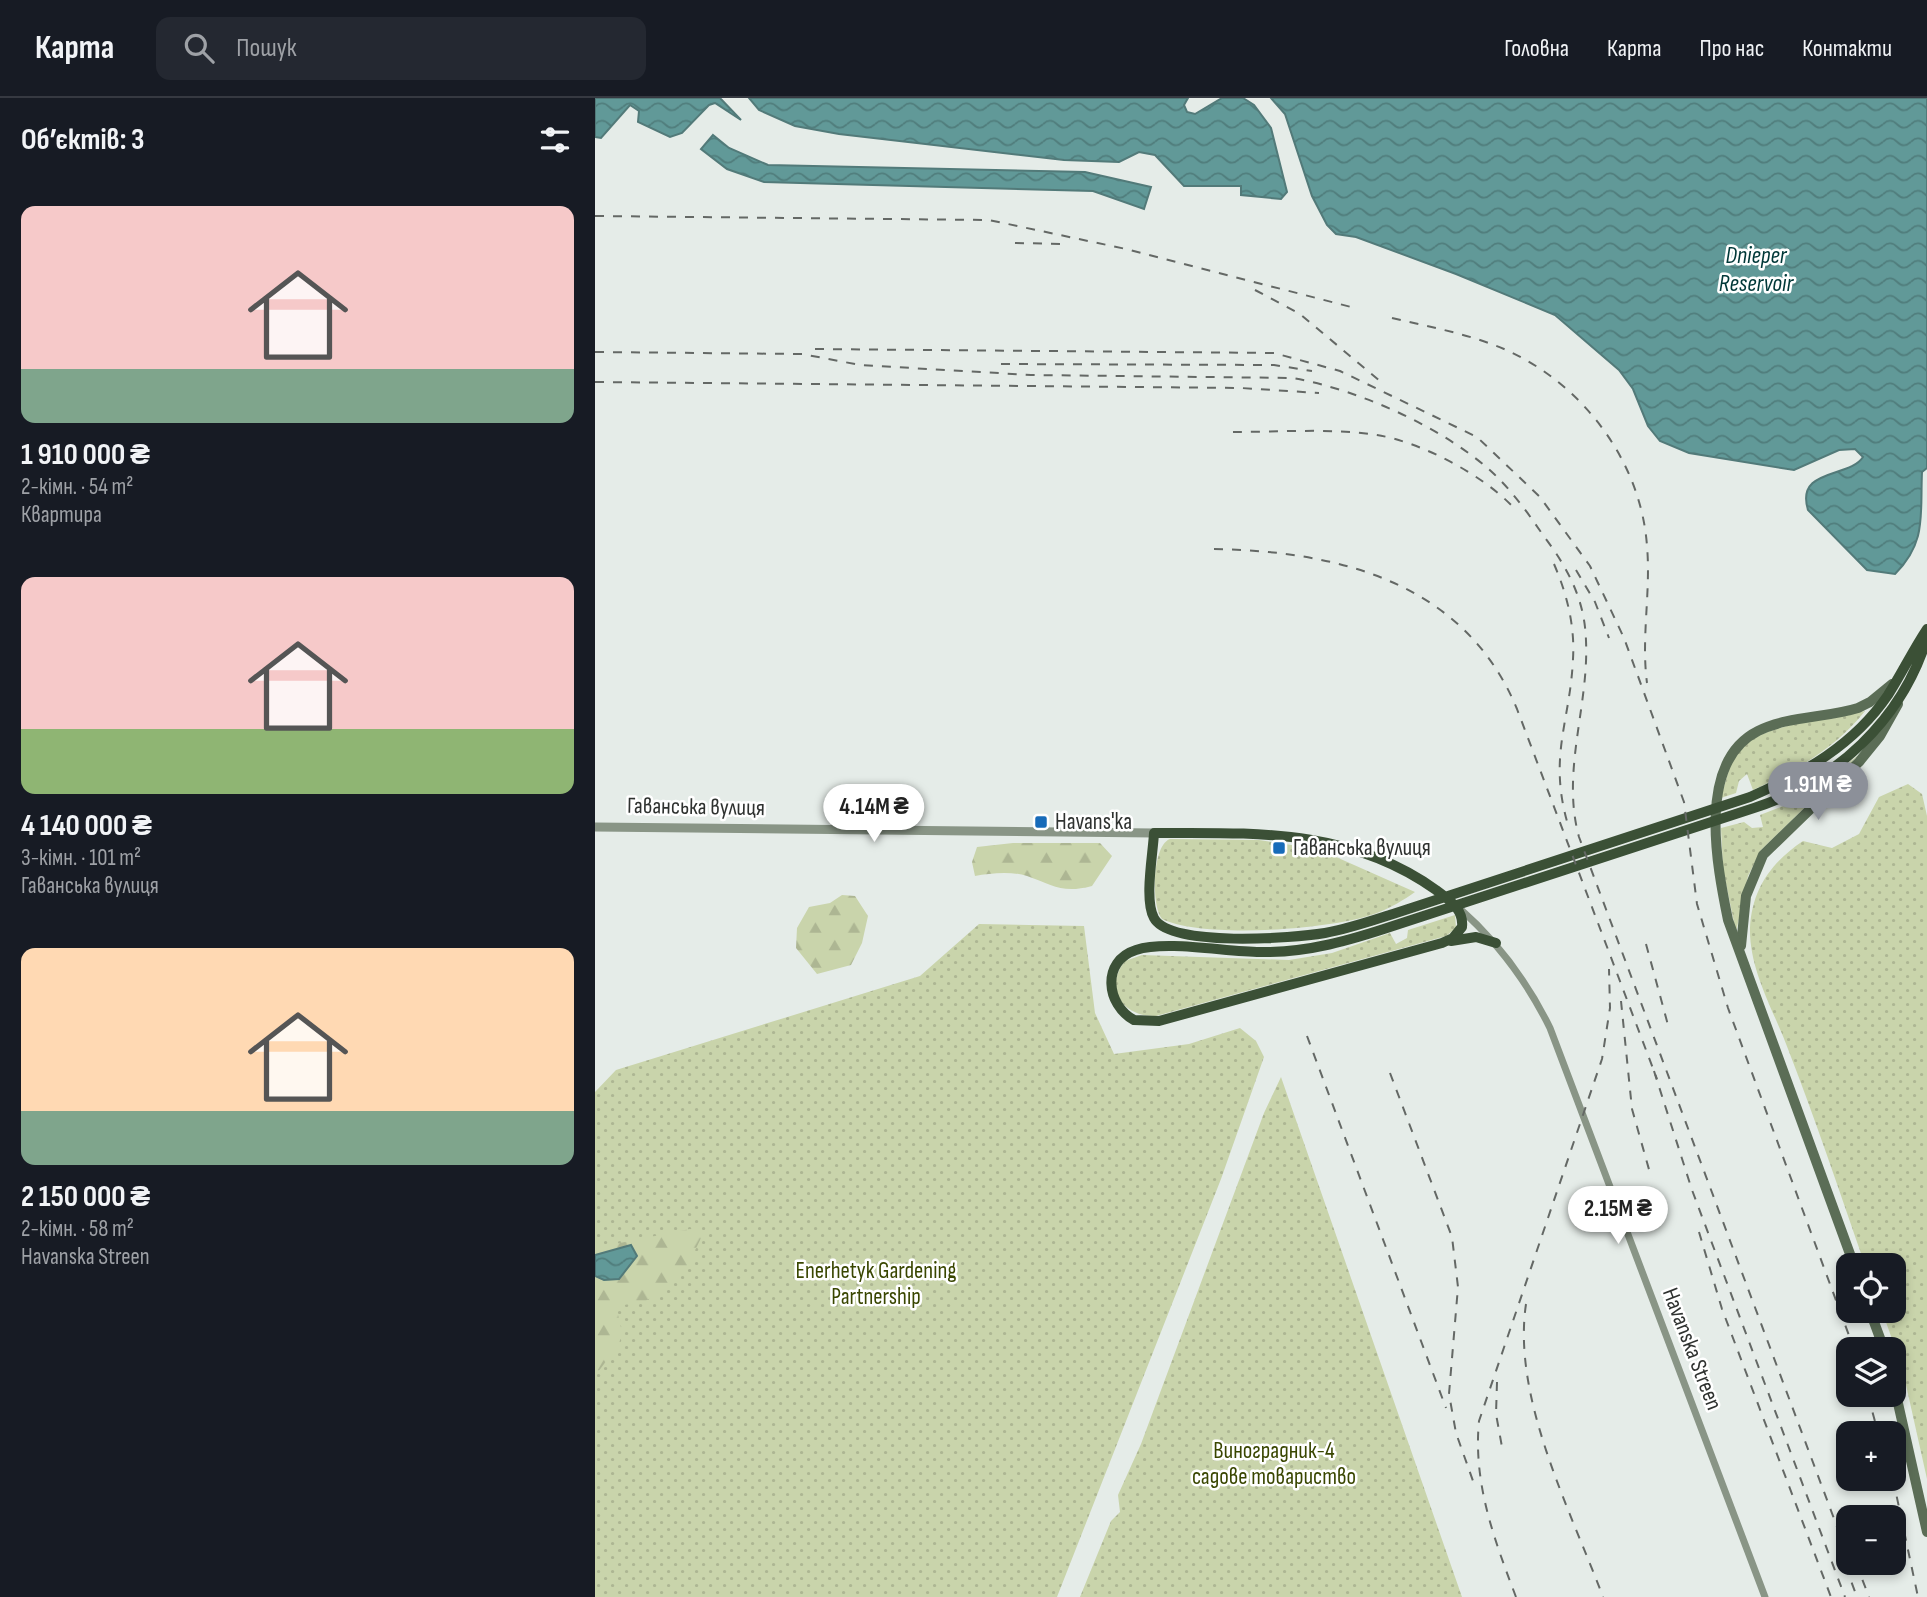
<!DOCTYPE html>
<html lang="uk">
<meta charset="utf-8">
<style>
:root{--surface:#171b24;--page:#242831;--text:#f1f3f6;--muted:#9ea1a6;--line:#363941;--accent:#8c9099}
body{margin:0;font-family:"Sofia Sans Condensed",sans-serif;background:var(--page);color:var(--text);height:100vh;display:flex;flex-direction:column;font-size:26px;white-space:nowrap}
*{box-sizing:border-box;margin:0}
p{font-size:23px;color:var(--muted)}
.icon{flex:none;width:38px;height:38px;fill:none;stroke:currentColor;stroke-width:2;stroke-linecap:round;stroke-linejoin:round}
.map{position:relative;flex:1;overflow:hidden}
.drawer{display:flex;flex-direction:column;background:var(--surface);width:595px}
.drawer>*{flex:none}
.tools{position:absolute;left:1241px;top:1155px;display:grid;gap:14px}
.tools a{display:grid;place-items:center;width:70px;height:70px;border-radius:14px;background:var(--surface);box-shadow:0 4px 10px #0003;font-size:35px}
.price{position:absolute;translate:-50% -60px;padding:0 16px;border-radius:24px;background:#fff;color:#222;font-size:23px;line-height:46px;filter:drop-shadow(0 2px 4px #0008)}
.price::after{content:'';position:absolute;left:50%;top:42px;width:21px;height:16px;margin-left:-10px;background:inherit;clip-path:polygon(0 0,100% 0,50% 100%)}
.price.current{background:var(--accent);color:#fff}
ul{padding:0;list-style:none}
li{display:grid;align-content:center;gap:14px;height:371px;padding:0 21px}
li span{display:grid;place-items:center;height:217px;border-radius:14px;color:#555}
li>.icon{margin-inline-start:auto}
span .icon{width:126px;height:126px;fill:#fffc;stroke-width:1}
li b{font-size:30px}
h2{display:flex;justify-content:space-between;align-items:center;height:84px;padding:0 21px;font-size:30px}
header{display:flex;align-items:center;gap:42px;box-sizing:border-box;height:98px;padding:0 35px;background:var(--surface);border-bottom:2px solid var(--line)}
header strong{font-size:33px}
nav{display:flex;gap:38px;margin-inline-start:auto;font-size:24px}
.search{width:490px;height:63px;background:var(--page);display:flex;align-items:center;gap:18px;box-sizing:border-box;padding:0 24px;border-radius:14px;color:var(--muted);font-size:26px}
main{display:flex;flex:1;min-height:0}
.map>svg:first-child{display:block}
.grass{fill:url(#grass-dots)}
.forest{fill:url(#forest-firs)}
.water{fill:url(#water-waves);stroke:#527a79;stroke-width:2}
.lines{fill:none;stroke-linecap:round;stroke-linejoin:round}
.minor{stroke:#899586;stroke-width:7}
.tertiary{stroke:#899586;stroke-width:9}
.secondary{stroke:#5b6d56;stroke-width:10}
.primary{stroke:#3b5036;stroke-width:10}
.rail{stroke:#646865;stroke-width:2;stroke-dasharray:9 9;stroke-linecap:butt}
.poi-dot{fill:#176bb9;stroke:#fff;stroke-width:2.5}
.labels{text-anchor:middle;dominant-baseline:central;stroke-width:5;stroke-linejoin:round;paint-order:stroke}
.street-label{font-size:23px;fill:#2f3230;stroke:#fff}
.poi-label{font-size:23px;fill:#2f3230;stroke:#fff;text-anchor:start}
.park-label{font-size:23px;fill:#394600;stroke:#fff}
.water-label{font-size:24px;font-style:italic;fill:#003838;stroke:#fff}
</style>
<header>
<strong>Карта</strong>
<div class="search"><svg class="icon" aria-label="search" viewBox="0 0 24 24"><circle cx="10" cy="10" r="6"/><path d="M15 15l6 6"/></svg>Пошук</div>
<nav><a>Головна</a><a>Карта</a><a>Про нас</a><a>Контакти</a></nav>
</header>
<main>
<section class="drawer">
<h2>Об’єктів: 3<svg class="icon" aria-label="filters" viewBox="0 0 24 24"><path d="M4 7h16M4 17h16"/><circle cx="9" cy="7" r="2"/><circle cx="15" cy="17" r="2"/></svg></h2>
<ul>
<li><span style="background:linear-gradient(#f6c9c9 75%,#7fa58c 0)"><svg class="icon" aria-label="home" viewBox="0 0 24 24"><path d="M3 11l9-7 9 7M6 9v11h12V9"/></svg></span><div><b>1 910 000 ₴</b><p>2-кімн. · 54 m²</p><p>Квартира</p></div></li>
<li><span style="background:linear-gradient(#f6c9c9 70%,#8fb573 0)"><svg class="icon" aria-label="home" viewBox="0 0 24 24"><path d="M3 11l9-7 9 7M6 9v11h12V9"/></svg></span><div><b>4 140 000 ₴</b><p>3-кімн. · 101 m²</p><p>Гаванська вулиця</p></div></li>
<li><span style="background:linear-gradient(#ffd9b3 75%,#7fa58c 0)"><svg class="icon" aria-label="home" viewBox="0 0 24 24"><path d="M3 11l9-7 9 7M6 9v11h12V9"/></svg></span><div><b>2 150 000 ₴</b><p>2-кімн. · 58 m²</p><p>Havanska Streen</p></div></li>
</ul>
</section>
<div class="map">
<svg width="1332" height="1499" viewBox="0 0 1332 1499">
<defs>
<pattern id="grass-dots" width="8" height="8" patternUnits="userSpaceOnUse" patternTransform="scale(1.75)"><rect width="8" height="8" fill="#c9d4ab"/><path d="M2 2h.1M6 6h.1" fill="none" stroke="#adb693" stroke-width="1.8" stroke-linecap="round"/></pattern>
<pattern id="forest-firs" width="22" height="20" patternUnits="userSpaceOnUse" patternTransform="scale(1.75)"><rect width="22" height="20" fill="#c9d4ab"/><path d="M5 1l3.5 6h-7zM16 11l3.5 6h-7z" fill="#adb693"/></pattern>
<pattern id="water-waves" width="16" height="10" patternUnits="userSpaceOnUse" patternTransform="scale(1.75)"><rect width="16" height="10" fill="#619998"/><path d="M0 5q4-4 8 0t8 0" fill="none" stroke="#507d7c"/></pattern>
</defs>
<rect width="100%" height="100%" fill="#e5ece8"/>
<g class="grass">
<path d="M 1270,613 C 1240,651 1201,672 1158,692 L 1152,676 L 1144,683 L 1141,695 L 1126,700 C 1131,683 1134,664 1146,650 C 1171,625 1235,621 1270,613 Z"/>
<polygon points="1266,655 1166,752 1153,778 1141,834 1128,771 1126,730 1149,724 1157,730 1168,729 1165,717 1199,704 1198,702 1231,682"/>
<path d="M 1313,686 L 1327,696 L 1332,718 L 1332,1381 L 1307,1269 L 1287,1213 L 1298,1213 L 1298,1167 L 1270,1167 C 1245,1095 1221,1023 1193,951 C 1179,913 1154,872 1155,830 C 1157,790 1177,764 1208,743 L 1237,750 L 1264,736 L 1284,699 Z"/>
<path d="M 575,741 L 664,742 L 723,751 L 820,794 C 809,802 795,810 782,815 C 738,832 608,841 567,821 C 556,808 557,747 575,741 Z"/>
<path d="M 860,817 L 861,830 L 851,838 L 561,918 C 528,919 508,891 530,863 L 547,857 L 694,862 L 737,855 L 795,835 L 801,846 L 812,840 L 813,832 Z"/>
<polygon points="384,826 489,828 500,915 519,956 594,946 645,930 661,943 669,959 626,1081 462,1499 0,1499 0,994 21,972 325,878"/>
<polygon points="686,979 867,1499 485,1499 516,1423 525,1414 523,1397 546,1346 669,1015"/>
</g>
<g class="forest">
<path d="M 418,745 L 505,745 L 517,758 L 497,788 C 467,796 458,787 432,778 C 417,773 395,775 380,778 L 377,764 L 382,749 Z"/>
<polygon points="247,797 260,798 273,818 267,845 256,867 222,876 201,850 202,830 214,809 235,805"/>
<polygon points="95,1131 103,1133 106,1140 91,1171 72,1189 49,1204 21,1208 27,1234 24,1246 0,1278 0,1178 9,1182 12,1154 0,1157 0,1150"/>
</g>
<g class="water">
<polygon points="0,0 125,0 146,22 120,5 114,7 87,35 75,39 43,24 44,13 35,7 6,40 0,39"/>
<polygon points="154,0 593,0 589,7 592,14 600,16 627,0 648,0 659,7 676,30 692,94 686,101 646,97 646,88 589,88 560,57 544,54 524,64 469,62 244,36 200,28 164,12"/>
<path d="M 676,0 L 1332,0 L 1332,370 L 1327,374 C 1325,417 1332,444 1300,476 L 1272,472 L 1213,412 C 1200,370 1255,380 1268,359 L 1260,351 L 1244,352 L 1199,372 L 1094,355 L 1065,343 L 1053,328 L 1038,291 L 1024,272 L 960,217 L 861,176 L 761,139 L 741,136 L 732,127 L 717,98 L 690,16 Z"/>
<polygon points="118,37 134,50 173,67 490,74 556,89 549,111 498,93 169,84 132,71 106,51"/>
<polygon points="36,1147 42,1158 24,1181 9,1182 0,1178 0,1157"/>
</g>
<g class="lines">
<path class="minor" d="M 864,810 C 904,845 932,883 955,930 L 1170,1499"/>
<polyline class="tertiary" points="0,729 559,735"/>
<g class="secondary">
<polyline points="1146,848 1151,798 1168,757 1264,664 1285,638 1303,606"/>
<path d="M 1259,1167 L 1133,822 C 1122,768 1101,664 1163,633 C 1193,618 1231,620 1263,610 L 1275,604 L 1297,586"/>
<polyline points="1275,1213 1289,1251"/>
<polyline points="1298,1283 1332,1434"/>
</g>
<g class="primary">
<path d="M 1332,531 C 1318,552 1307,575 1293,597 C 1259,647 1209,675 1155,699 L 798,816 C 776,823 753,831 730,835 C 699,840 575,850 559,820 C 549,802 558,756 559,735 C 659,735 755,730 841,792 C 854,802 869,811 867,829 L 858,840 L 847,845 L 564,923 L 539,922 C 511,907 506,863 541,852 C 571,842 631,854 665,854 C 713,855 756,842 801,827 L 1159,710 C 1240,684 1307,622 1332,540"/>
<polyline points="856,843 881,839 901,845"/>
</g>
<g class="rail">
<polyline points="0,118 394,122 531,151 760,210"/>
<polyline points="420,145 470,146"/>
<polyline points="660,192 705,216 786,284"/>
<path d="M 797,220 C 835,229 874,236 909,251 C 987,285 1046,363 1052,448 C 1056,494 1046,539 1052,585"/>
<polyline points="220,251 679,255 745,273 882,339 945,399 995,468 1029,540 1089,704 1102,806 1133,910 1259,1251"/>
<path d="M 0,254 L 207,256 L 265,267 L 436,277 L 698,280 C 764,292 848,329 898,375 C 917,393 933,415 948,437 C 973,470 990,502 991,543 C 994,608 966,674 984,739 L 1253,1458"/>
<polyline points="406,266 679,267 717,273"/>
<polyline points="0,284 646,290 724,295"/>
<path d="M 638,334 C 685,334 736,330 782,337 C 826,344 888,377 918,409"/>
<path d="M 619,451 C 744,453 870,485 922,611 L 1062,981"/>
<path d="M 959,466 C 972,496 980,528 978,561 C 975,625 953,658 973,727"/>
<polyline points="981,472 1000,504 1014,540"/>
<polyline points="1051,846 1073,927"/>
<polyline points="1026,903 1037,1011 1055,1075"/>
<polyline points="712,938 851,1310"/>
<polyline points="1059,973 1097,1092 1250,1499"/>
<polyline points="795,975 857,1139 863,1189 854,1296 861,1335 878,1383"/>
<polyline points="1104,1134 1127,1211 1236,1499"/>
<path d="M 931,1206 C 917,1300 975,1411 1008,1499"/>
<polyline points="902,1284 901,1316 907,1349"/>
<polyline points="1273,1297 1283,1335"/>
<polyline points="1298,1381 1323,1499"/>
<polyline points="1244,1451 1262,1499"/>
<polyline points="1261,1465 1274,1499"/>
<path d="M 921,1499 C 899,1441 878,1385 884,1323 L 1007,961 L 1015,910 L 1014,871"/>
</g>
</g>
<g class="poi-dot">
<rect x="439" y="717" width="14" height="14" rx="3.5"/>
<rect x="677" y="743" width="14" height="14" rx="3.5"/>
</g>
<g class="labels">
<g class="street-label">
<text transform="translate(101 709) rotate(1)">Гаванська вулиця</text>
<text transform="translate(1097 1251) rotate(69)">Havanska Streen</text>
</g>
<g class="poi-label">
<text x="460" y="724">Havans'ka</text>
<text x="698" y="750">Гаванська вулиця</text>
</g>
<g class="park-label">
<text x="281" y="1173">Enerhetyk Gardening<tspan x="281" dy="26">Partnership</tspan></text>
<text x="679" y="1353">Виноградник-4<tspan x="679" dy="26">садове товариство</tspan></text>
</g>
<g class="water-label">
<text x="1161" y="157">Dnieper<tspan x="1161" dy="28">Reservoir</tspan></text>
</g>
</g>
</svg>
<div class="tools">
<a><svg class="icon" aria-label="locate" viewBox="0 0 24 24"><circle cx="12" cy="12" r="6"/><path d="M12 2v4M12 18v4M2 12h4M18 12h4"/></svg></a>
<a><svg class="icon" aria-label="layers" viewBox="0 0 24 24"><path d="M12 4l9 5-9 5-9-5zM3 14l9 5 9-5"/></svg></a>
<a>+</a>
<a>−</a>
</div>
<b class="price current" style="left:1223px;top:724px">1.91M ₴</b>
<b class="price" style="left:279px;top:746px">4.14M ₴</b>
<b class="price" style="left:1023px;top:1148px">2.15M ₴</b>
</div>
</main>
